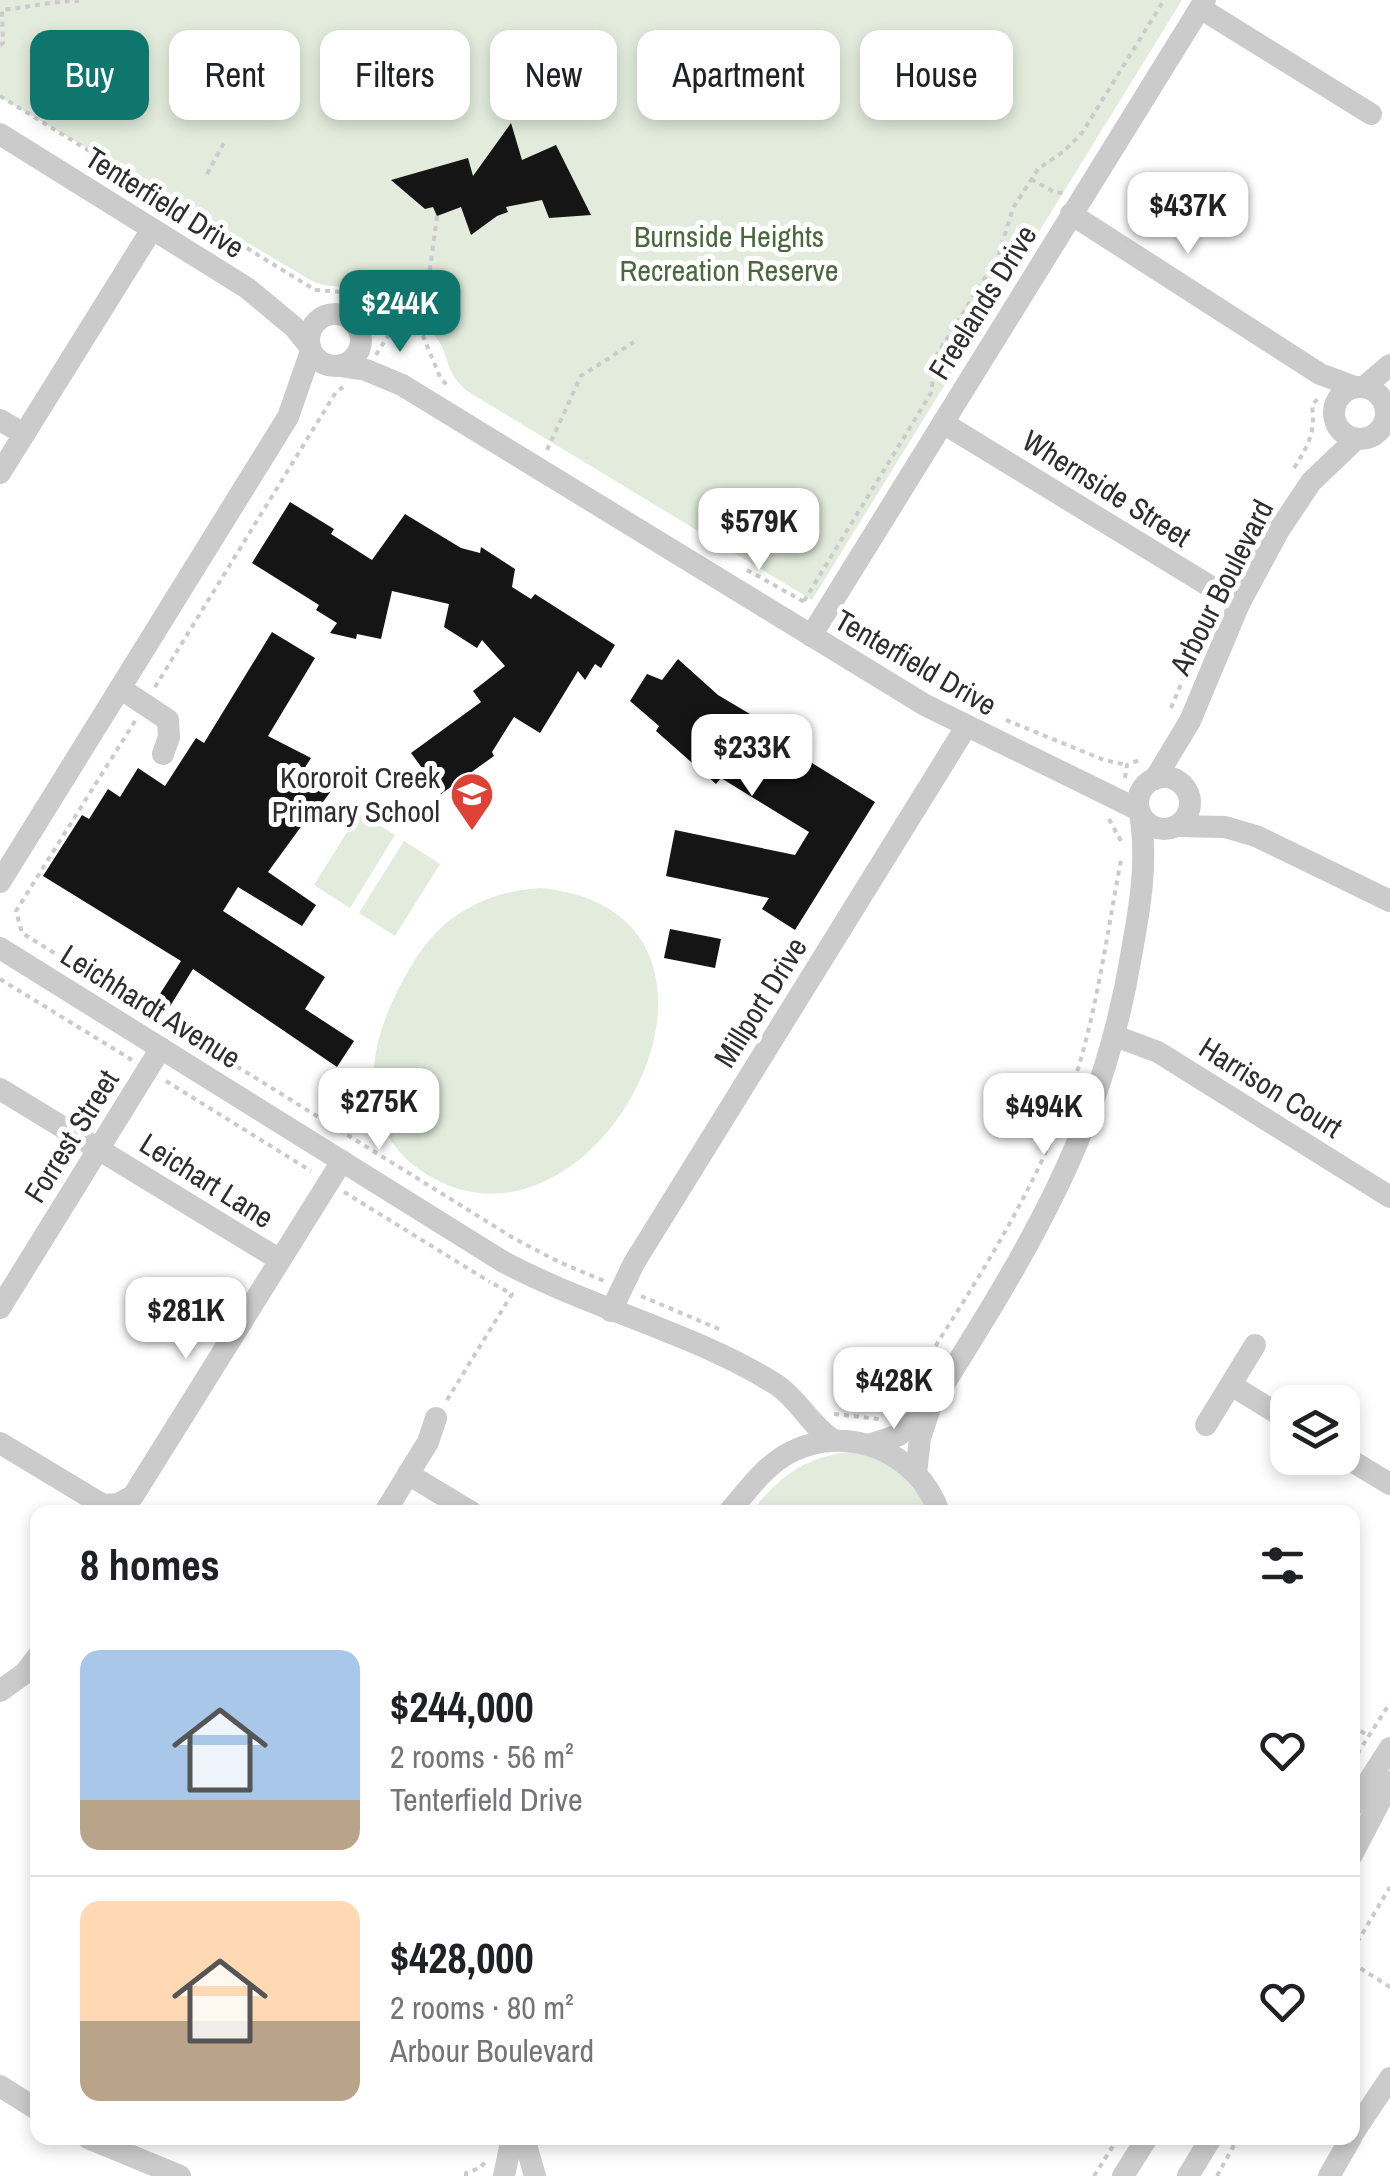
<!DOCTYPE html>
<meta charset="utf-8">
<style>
:root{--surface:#fff;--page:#f6f6f6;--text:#202124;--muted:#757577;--line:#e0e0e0;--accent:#0f766e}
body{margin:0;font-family:"Archivo Narrow",sans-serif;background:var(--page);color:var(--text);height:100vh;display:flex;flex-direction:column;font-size:38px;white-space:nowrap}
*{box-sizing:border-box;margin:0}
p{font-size:32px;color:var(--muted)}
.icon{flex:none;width:55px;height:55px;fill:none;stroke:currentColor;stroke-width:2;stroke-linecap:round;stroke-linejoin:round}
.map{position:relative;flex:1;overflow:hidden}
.sheet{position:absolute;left:30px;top:1505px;width:1330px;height:640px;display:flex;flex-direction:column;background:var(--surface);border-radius:20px;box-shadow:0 5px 15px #0003}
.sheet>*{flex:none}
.banner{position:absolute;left:30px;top:30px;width:1330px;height:90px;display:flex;gap:20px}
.fabs{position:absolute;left:1270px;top:1385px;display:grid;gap:20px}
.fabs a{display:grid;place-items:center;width:90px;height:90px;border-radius:20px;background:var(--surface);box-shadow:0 5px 15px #0003;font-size:50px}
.price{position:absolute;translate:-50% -85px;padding:0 22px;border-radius:20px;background:#fff;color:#222;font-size:32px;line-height:65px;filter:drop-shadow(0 2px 5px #0008)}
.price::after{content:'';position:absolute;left:50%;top:60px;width:30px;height:22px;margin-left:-15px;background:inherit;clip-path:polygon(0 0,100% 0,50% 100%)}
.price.current{background:var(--accent);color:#fff}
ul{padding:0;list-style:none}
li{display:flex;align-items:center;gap:30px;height:250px;padding:0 50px}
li+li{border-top:2px solid var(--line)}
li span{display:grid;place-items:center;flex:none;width:280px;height:200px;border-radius:20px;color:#555}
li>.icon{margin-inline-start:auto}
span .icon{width:120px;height:120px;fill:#fffc;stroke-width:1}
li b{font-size:42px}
h2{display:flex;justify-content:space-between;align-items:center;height:120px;padding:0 50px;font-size:42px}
.tag{padding:0 35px;border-radius:20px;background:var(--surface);box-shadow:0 5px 15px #0003;font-size:35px;line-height:90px}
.tag.current{background:var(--accent);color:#fff}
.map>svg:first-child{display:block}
.green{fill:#e2ebdc}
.building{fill:#151515}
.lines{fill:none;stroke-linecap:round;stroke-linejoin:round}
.path{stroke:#cbcbcb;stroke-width:4;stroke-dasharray:5 5;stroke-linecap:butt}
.minor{stroke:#cbcbcb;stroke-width:22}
.labels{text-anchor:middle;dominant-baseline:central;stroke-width:10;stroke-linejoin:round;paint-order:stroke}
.street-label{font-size:30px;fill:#2e2e2e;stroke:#fff}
.park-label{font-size:30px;fill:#4b673d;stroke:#fff}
.poi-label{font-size:30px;fill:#2e2e2e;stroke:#fff;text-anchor:end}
</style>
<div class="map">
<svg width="1390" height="2176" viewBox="0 0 1390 2176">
<rect width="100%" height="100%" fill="#fff"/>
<g class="green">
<path d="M 0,0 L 1182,0 L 812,600 L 467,391 C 443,371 450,352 434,335 C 418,319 390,307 371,294 C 353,285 333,289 314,282 L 0,97 Z"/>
<polygon points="359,813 395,835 350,908 314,885"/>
<polygon points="404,841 440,864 395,936 359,913"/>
<path d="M 541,888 C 785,912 599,1282 426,1174 C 355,1129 366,1050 400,986 C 413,961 428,937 450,920 C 477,900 507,890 541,888 Z"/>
<path d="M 857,1451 L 892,1464 L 934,1512 L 751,1512 C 783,1473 806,1456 857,1451 Z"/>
</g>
<g class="building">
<polygon points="511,123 522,160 556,145 591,215 549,218 542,200 506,207 508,212 497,216 471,235 461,207 437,216 433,207 425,209 391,180 468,158 473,176"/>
<polygon points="290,502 334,529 331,534 372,560 405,514 461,548 480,553 481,547 515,569 512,587 531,599 535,594 615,645 601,668 595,664 585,680 578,671 540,733 514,717 492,752 494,756 441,794 411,753 481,702 473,691 505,666 482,640 477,648 444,627 449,604 392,591 381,639 357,634 356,639 330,633 337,623 316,610 319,605 252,563"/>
<polygon points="272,632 315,658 268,736 311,758 304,769 334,787 314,814 311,813 268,872 316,905 302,926 238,887 223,911 325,977 305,1009 354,1041 337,1067 193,969 169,1008 156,1000 181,961 43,876 82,815 89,819 108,789 120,797 138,768 165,786 196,738 204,743"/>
<polygon points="678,659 718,695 750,714 739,738 774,759 783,745 875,802 795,930 762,909 769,898 666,876 675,830 795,855 809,832 721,778 716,784 656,731 659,726 630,701 647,674 662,680"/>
<polygon points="670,929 721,939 715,968 664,958"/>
</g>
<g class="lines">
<g class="path">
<path d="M 0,45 L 3,43 L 2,10 C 28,7 52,1 79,1"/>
<polyline points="0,96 315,290 357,293 423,336 440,377 449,388"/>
<polyline points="207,174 226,139"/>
<polyline points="1031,179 1054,192 1063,193"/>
<polyline points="376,355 430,269 437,216"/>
<polyline points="547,450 581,376 634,342"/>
<path d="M 1294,468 C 1308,446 1316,432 1312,406 L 1320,395"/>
<polyline points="747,570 808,604"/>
<polyline points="804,601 931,393 936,356 998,257 1013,208 1038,169 1063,152 1082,133 1164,0"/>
<polyline points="842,625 975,705"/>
<polyline points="155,687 336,392 343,387"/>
<polyline points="1171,708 1206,624"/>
<polyline points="1006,720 1104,760 1127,765"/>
<polyline points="135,721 16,911 22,933 515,1239 559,1262 604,1281"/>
<polyline points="1125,778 1127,765 1142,759"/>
<polyline points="1109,819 1121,841"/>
<polyline points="0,979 132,1060"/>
<polyline points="166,1081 311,1171"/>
<polyline points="344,1192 490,1282"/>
<polyline points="641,1296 719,1329"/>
<polyline points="447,1400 512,1294 490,1282"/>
<path d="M 898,1405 C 967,1295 1042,1188 1080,1062 C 1099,996 1108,928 1121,860"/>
<polyline points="834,1414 879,1419"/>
<polyline points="1352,1726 1369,1736"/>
<polyline points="1352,1762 1390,1703"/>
<polyline points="1352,1951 1390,1887"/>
<polyline points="1352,1963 1390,1987"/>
<polyline points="466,2176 466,2173 480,2168 486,2161"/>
<polyline points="1094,2176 1118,2138"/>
<polyline points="1217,2176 1238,2138"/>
</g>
<g class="minor">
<polyline points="1200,8 1371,114"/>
<polyline points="0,134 247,288 294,327 310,347"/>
<polyline points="1071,214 1320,374 1355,387"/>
<circle cx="335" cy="340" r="26"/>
<polyline points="340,366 366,370 402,385 925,705 1139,810"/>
<circle cx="1360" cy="413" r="26"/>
<polyline points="1364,387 1390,365"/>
<polyline points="0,420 24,434"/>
<polyline points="943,423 1239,604"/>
<polyline points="0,473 152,229"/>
<polyline points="811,636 1205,0"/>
<polyline points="120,688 168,720 169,737 163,754"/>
<circle cx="1164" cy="803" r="26"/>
<polyline points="1155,779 1190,721 1239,604 1279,530 1311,482 1356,439"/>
<polyline points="1177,826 1225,827 1256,836 1390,901"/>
<polyline points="0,882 288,417 311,351"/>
<path d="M 0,948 L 502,1261 C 589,1308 695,1333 777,1385 C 799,1400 810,1425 832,1439"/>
<polyline points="1115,1036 1158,1052 1390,1197"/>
<polyline points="0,1089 280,1260"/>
<polyline points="0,1308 161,1048"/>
<polyline points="611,1311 634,1263 966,727"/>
<polyline points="1231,1385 1288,1420"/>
<polyline points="1206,1425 1255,1345"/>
<polyline points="0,1443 103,1505 118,1504 133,1496 342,1161"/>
<polyline points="869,1445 899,1435 925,1410"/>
<polyline points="1342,1455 1390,1484"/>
<polyline points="408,1474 471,1512"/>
<path d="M 916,1474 L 920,1438 L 931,1405 C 1026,1253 1101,1136 1131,956 C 1140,907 1148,862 1140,813"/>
<polyline points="385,1512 428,1442 436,1418"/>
<path d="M 729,1512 C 747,1491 765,1465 791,1452 C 848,1423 918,1452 939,1512"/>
<polyline points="0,1691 25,1673 38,1656"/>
<polyline points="1352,1807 1390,1748"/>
<polyline points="1352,1855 1390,1782"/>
<polyline points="0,2086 38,2110"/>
<polyline points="1352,2135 1390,2078"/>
<polyline points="88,2138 180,2176"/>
<polyline points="524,2138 535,2176"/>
<polyline points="504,2176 512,2138"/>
<polyline points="1123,2176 1147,2138"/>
<polyline points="1188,2176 1211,2138"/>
<polyline points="1329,2176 1351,2138"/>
</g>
</g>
<defs>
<g id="school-pin" transform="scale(2.25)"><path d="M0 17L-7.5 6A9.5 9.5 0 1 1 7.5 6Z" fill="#de4136" stroke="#fff"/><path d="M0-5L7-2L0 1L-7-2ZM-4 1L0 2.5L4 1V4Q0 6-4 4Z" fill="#fff"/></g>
</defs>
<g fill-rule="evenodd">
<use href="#school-pin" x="472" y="794"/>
</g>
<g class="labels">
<g class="street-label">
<text transform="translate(165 202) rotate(32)">Tenterfield Drive</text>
<text transform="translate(982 302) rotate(-58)">Freelands Drive</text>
<text transform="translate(1107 488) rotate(32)">Whernside Street</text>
<text transform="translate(1221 587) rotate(-63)">Arbour Boulevard</text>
<text transform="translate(916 662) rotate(30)">Tenterfield Drive</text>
<text transform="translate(760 1002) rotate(-58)">Millport Drive</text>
<text transform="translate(151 1006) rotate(32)">Leichhardt Avenue</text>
<text transform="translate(1271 1087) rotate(32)">Harrison Court</text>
<text transform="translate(71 1136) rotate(-58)">Forrest Street</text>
<text transform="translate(207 1180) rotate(32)">Leichart Lane</text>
</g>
<g class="park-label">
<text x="729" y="236">Burnside Heights<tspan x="729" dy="34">Recreation Reserve</tspan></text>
</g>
<g class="poi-label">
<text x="440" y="777">Kororoit Creek<tspan x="440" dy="34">Primary School</tspan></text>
</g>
</g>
</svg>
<div class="fabs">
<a><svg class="icon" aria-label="layers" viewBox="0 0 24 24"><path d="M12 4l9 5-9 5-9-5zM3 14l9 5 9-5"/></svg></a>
</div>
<b class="price" style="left:1188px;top:257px">$437K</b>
<b class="price current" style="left:400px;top:355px">$244K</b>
<b class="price" style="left:759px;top:573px">$579K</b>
<b class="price" style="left:752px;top:799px">$233K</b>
<b class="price" style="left:379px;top:1153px">$275K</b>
<b class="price" style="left:1044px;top:1158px">$494K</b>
<b class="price" style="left:186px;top:1362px">$281K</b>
<b class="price" style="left:894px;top:1432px">$428K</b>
<div class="banner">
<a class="tag current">Buy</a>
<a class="tag">Rent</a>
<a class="tag">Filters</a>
<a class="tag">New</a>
<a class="tag">Apartment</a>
<a class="tag">House</a>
</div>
<section class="sheet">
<h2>8 homes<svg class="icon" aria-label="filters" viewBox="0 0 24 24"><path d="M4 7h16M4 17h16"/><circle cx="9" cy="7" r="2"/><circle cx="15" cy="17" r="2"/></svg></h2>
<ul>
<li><span style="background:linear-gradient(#a9c7e8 75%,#b9a48a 0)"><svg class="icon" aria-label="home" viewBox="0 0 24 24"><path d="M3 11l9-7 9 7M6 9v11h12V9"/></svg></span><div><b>$244,000</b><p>2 rooms · 56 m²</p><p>Tenterfield Drive</p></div><svg class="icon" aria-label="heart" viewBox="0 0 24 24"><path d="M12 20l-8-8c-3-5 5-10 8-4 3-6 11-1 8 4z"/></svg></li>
<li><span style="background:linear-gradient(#ffd9b3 60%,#b9a48a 0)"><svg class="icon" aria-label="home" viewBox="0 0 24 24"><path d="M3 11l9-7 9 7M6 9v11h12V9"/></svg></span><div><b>$428,000</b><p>2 rooms · 80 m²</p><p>Arbour Boulevard</p></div><svg class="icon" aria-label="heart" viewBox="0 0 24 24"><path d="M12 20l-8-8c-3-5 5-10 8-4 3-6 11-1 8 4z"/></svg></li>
</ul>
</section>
</div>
